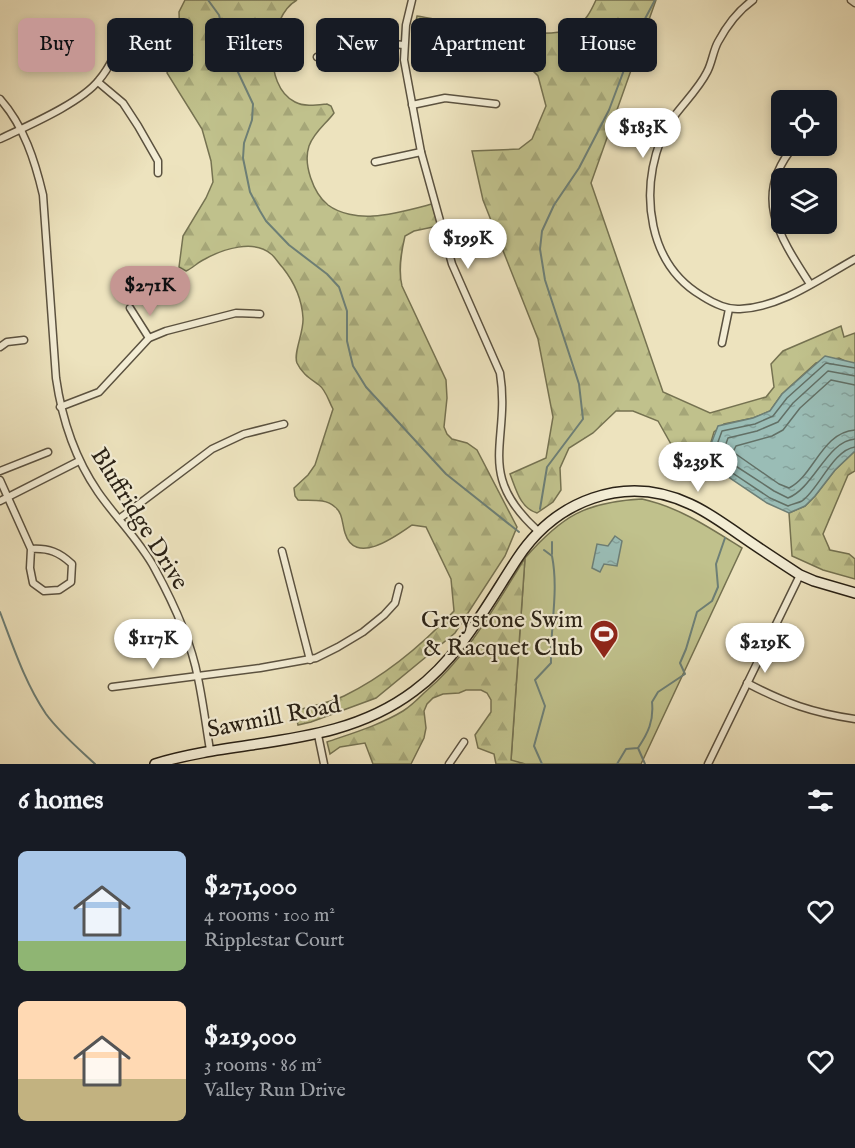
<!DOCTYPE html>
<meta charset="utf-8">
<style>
:root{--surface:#171b24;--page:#242831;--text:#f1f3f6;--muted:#9ea1a6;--accent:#c59692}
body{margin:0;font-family:"IM FELL English",serif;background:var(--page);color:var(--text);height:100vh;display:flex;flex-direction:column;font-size:22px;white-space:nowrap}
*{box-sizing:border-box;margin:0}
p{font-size:20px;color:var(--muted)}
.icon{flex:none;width:33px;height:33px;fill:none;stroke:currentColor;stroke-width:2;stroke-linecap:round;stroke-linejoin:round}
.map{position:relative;height:764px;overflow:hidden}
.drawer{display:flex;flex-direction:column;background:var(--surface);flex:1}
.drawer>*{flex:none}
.hud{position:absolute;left:18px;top:18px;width:819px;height:54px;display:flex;gap:12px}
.controls{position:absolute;left:771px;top:90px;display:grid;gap:12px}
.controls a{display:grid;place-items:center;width:66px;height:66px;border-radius:9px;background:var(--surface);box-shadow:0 3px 9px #0003;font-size:30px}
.price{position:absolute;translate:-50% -51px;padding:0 14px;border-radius:21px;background:#fff;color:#222;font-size:20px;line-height:39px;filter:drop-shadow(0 2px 3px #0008)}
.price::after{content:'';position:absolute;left:50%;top:36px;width:18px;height:14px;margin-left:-9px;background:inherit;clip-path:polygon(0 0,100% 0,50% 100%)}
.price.selected{background:var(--accent);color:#111}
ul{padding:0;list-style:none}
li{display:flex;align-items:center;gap:18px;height:150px;padding:0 18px}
li span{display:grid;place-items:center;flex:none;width:168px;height:120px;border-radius:9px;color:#555}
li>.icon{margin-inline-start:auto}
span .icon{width:72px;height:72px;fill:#fffc;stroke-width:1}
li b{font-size:26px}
h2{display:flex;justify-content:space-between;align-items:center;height:72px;padding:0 18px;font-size:26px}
.pill{padding:0 21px;border-radius:9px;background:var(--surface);box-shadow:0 3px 9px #0003;font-size:21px;line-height:54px}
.pill.selected{background:var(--accent);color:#111}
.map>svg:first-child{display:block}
.green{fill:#c0c18c;stroke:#757251;stroke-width:1.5}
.forest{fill:url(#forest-firs);stroke:#757251;stroke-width:1.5}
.water{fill:url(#water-ripples);stroke:#6d7f76;stroke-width:1.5}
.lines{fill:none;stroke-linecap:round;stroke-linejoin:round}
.shore{stroke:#627066;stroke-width:1.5}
.stream{stroke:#6d7f76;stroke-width:2}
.street-casing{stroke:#5b5240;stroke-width:9}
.secondary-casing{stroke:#2a2216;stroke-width:12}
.street{stroke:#f3edd5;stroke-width:6}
.secondary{stroke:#f3edd5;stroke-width:9}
.labels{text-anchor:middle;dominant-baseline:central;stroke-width:4.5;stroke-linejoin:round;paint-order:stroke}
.street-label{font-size:24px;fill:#2a2216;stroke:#f3edd5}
.poi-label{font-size:24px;fill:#2a2216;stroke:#f3edd5;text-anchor:end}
</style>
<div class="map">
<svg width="855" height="764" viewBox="0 0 855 764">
<defs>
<pattern id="forest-firs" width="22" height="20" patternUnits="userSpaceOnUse" patternTransform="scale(1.5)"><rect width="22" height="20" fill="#c0c18c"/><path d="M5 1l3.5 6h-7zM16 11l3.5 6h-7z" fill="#a5a678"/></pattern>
<pattern id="water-ripples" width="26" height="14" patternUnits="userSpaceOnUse" patternTransform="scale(1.5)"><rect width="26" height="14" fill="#9abdb6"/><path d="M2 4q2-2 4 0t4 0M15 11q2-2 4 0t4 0" fill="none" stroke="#85a29c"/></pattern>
</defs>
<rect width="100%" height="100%" fill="#ede3be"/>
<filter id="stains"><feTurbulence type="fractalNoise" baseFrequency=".00333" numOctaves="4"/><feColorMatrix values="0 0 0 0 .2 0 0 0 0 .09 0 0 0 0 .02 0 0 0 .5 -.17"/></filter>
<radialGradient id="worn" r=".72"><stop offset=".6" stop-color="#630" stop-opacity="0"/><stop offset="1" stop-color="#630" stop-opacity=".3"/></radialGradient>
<path class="green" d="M 642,499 C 679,507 710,528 742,548 L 641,764 L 525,764 L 511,761 L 525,558 C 562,516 585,502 642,499 Z"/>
<g class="forest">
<path d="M 185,0 L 297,0 C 268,16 262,86 295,102 C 304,107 317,105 327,104 L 331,106 L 334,113 C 326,124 314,132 309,146 C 303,164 313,193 328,205 C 340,214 358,217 373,216 C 392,215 413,209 432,204 L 438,226 L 414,231 L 405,236 C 401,253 398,270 402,286 L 446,380 L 447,398 L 444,427 L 447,434 L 452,439 L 467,443 L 477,450 L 517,527 L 505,556 L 455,633 L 376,698 L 311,722 L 298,725 L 295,711 C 311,706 329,703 344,696 C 387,675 422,645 454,611 L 451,579 L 426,527 L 412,525 C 395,537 355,566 345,533 C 342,524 343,513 335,507 C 325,498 311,501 298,500 L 295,496 L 294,488 L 308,475 L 315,465 L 333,409 C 329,402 326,390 319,385 C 311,379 302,374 297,363 C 293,353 304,332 303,318 C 302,300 294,282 283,268 C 279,264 275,257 271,254 C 254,239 223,249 205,259 C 198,262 193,268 186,271 L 179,267 L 183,236 L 206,198 L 213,182 L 211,161 L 202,129 L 167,73 L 180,41 L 179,12 Z"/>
<path d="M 596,0 L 656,0 L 591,183 L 663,392 L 710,413 L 766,397 L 774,387 L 771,364 L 783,351 L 841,326 L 844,337 L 855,333 L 855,363 L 849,363 L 839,358 L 816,363 L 782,394 L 770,411 L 753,418 L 724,424 L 714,432 L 709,449 L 710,457 L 704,468 L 695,476 L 683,478 L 676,476 L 672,469 L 672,446 L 658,421 L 633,411 L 616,411 L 593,433 L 569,448 L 560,468 L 561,490 L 553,502 L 537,513 C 520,508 516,489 510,474 L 546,458 L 553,417 L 538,339 L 483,200 L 472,151 L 519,149 L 532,139 L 546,106 L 538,76 L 520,58 L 413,36 L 417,16 C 453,22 543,43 574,28 C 585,23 591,11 596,0 Z"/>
<polygon points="855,451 855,471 848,475 823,534 830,550 849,554 855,559 855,579 823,570 792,556 789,513 805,506 815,496 835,470"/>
<path d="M 525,558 L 511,760 L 525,764 L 496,764 L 494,754 L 478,748 L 475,735 L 491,712 L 491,700 L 487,693 L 481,690 L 466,690 L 459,693 L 443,694 L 433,698 L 427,704 L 424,711 L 426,728 L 424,738 L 411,764 L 373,764 L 365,743 L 340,747 L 330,754 L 327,742 C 353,733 380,725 403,711 C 411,706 418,699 424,693 C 468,656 495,606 525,558 Z"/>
</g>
<g class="water">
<polygon points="825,356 855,363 855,451 835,470 815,496 805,506 789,513 767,503 718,470 710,457 709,449 718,426 753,418 770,411 782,394"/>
<polygon points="615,536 622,541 617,566 604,564 600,572 592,568 597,544 608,546"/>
</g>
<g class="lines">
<g class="shore">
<path d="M 855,368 L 826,363 L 787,398 L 773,416 L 755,424 L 722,431 L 715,450 L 716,456 L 722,466 L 770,498 L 788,506 C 792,504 798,503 802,501 C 819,489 833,450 855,447"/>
<path d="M 855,376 L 828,371 L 793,403 L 778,422 L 757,431 L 728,438 L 723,452 L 728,461 L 774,491 L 788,498 C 814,488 827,441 855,439"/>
<path d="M 855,385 L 831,380 L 800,408 L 783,430 L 772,436 L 736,446 L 733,452 L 779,484 L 789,488 C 813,477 822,432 855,430"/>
</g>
<g class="stream">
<polyline points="208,0 219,15 229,53 253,104 252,120 244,143 243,158 250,192 260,211 266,221 289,245 327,274 339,287 347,311 347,341 353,366 366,387 446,474 519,532"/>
<polyline points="540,509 547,467 583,419 579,384 545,280 540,249 542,231 554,205 579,168 609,110 639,30 655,0"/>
<polyline points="552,542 552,554"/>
<path d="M 0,612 C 13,646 25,683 46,714 C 60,733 78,748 95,764"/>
<polyline points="638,748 645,764"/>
<path d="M 542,764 L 534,746 L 545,706 L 535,680 L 551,663 C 550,628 559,591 552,556 L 544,550"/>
<path d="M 617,764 L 626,749 L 638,748 C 648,733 654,721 652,702 L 658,692 L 685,674 L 680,663 L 686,649 L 697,612 L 712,601 L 718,587 L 716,564 L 725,538"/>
</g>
<g class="street-casing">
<g id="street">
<path d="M 412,0 L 406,25 L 404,60 L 421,152 L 452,264 L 500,373 C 511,442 474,473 538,531"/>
<path d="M 753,0 C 739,10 726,27 718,42 C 713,51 712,63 707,72 C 695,96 671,113 661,139 C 640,194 648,264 702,296 C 713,303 726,310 740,309 C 782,307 819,279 855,259"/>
<polyline points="851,0 855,3"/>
<path d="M 317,57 C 341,41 376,42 404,45"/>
<polyline points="98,82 123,103 138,126 158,161 158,173"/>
<path d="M 0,99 C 24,126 35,161 43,195 L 56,378 C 62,420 74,457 98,492 C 116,518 140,541 155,569 C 173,602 191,641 198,678 C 203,702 206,726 210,750"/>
<polyline points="412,105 445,98 496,104"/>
<path d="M 0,139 C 27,126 81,103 99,80 C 111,66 118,48 125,31"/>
<path d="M 794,146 C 752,196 779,236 810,284"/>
<polyline points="375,162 421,152"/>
<polyline points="130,308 149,338"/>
<polyline points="722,343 729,309"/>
<polyline points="0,347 7,342 24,340"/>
<polyline points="60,407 99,392 149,338 166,331 236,313 260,314"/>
<polyline points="0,471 48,452"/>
<path d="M 0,480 L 31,549 L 30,568 L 33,583 L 44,591 L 59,590 L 71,582 L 72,564 C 59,552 49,548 31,549"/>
<polyline points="0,501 79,461"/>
<polyline points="119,519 212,449 244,434 284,424"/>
<polyline points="282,551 310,660"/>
<path d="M 747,683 C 785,703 813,713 855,719"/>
<polyline points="112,687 260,668 316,658 338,647 363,632 384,615 395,603 399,587"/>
<polyline points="318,735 324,764"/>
<polyline points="449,764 464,742"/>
<polyline points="708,764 800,575"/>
</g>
</g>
<g class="secondary-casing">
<path id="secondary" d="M 155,764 C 243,737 337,749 414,691 C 459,658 487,605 517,559 C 555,501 624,473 690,504 C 708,512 724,524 740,535 C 760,549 780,562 800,575 L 814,581 L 855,593"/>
</g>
<use href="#street" class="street"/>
<use href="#secondary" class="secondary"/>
</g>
<defs>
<g id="stadium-pin" transform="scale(1.5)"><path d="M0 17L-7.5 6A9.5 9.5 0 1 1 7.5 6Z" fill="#8f2418" stroke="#f3edd5"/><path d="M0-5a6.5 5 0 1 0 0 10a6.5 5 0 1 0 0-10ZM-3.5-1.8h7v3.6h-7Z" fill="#fff"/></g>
</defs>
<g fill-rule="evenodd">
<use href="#stadium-pin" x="604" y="634"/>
</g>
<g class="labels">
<g class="street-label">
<text transform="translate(139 519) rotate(58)">Bluffridge Drive</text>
<text transform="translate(274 718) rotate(-11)">Sawmill Road</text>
</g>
<g class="poi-label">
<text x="583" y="620">Greystone Swim<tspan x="583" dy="28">&amp; Racquet Club</tspan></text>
</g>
</g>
<rect width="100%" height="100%" filter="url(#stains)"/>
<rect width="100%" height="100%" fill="url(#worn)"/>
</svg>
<div class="controls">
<a><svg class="icon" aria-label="locate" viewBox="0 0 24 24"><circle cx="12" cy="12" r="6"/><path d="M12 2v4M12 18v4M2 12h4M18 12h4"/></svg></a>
<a><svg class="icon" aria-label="layers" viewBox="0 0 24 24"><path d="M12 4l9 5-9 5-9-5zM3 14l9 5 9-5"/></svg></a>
</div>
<b class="price" style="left:643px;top:159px">$183K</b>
<b class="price" style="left:468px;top:270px">$199K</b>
<b class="price selected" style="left:150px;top:317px">$271K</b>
<b class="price" style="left:698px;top:493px">$239K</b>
<b class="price" style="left:153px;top:670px">$117K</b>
<b class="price" style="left:765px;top:674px">$219K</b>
<div class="hud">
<a class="pill selected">Buy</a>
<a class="pill">Rent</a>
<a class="pill">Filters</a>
<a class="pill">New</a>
<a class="pill">Apartment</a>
<a class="pill">House</a>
</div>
</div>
<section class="drawer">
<h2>6 homes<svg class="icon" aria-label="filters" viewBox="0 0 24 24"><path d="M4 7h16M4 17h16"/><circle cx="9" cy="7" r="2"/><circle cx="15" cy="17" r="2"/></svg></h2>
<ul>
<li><span style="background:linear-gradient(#a9c7e8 75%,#8fb573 0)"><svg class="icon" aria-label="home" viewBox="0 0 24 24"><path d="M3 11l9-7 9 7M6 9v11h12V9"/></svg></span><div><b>$271,000</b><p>4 rooms · 100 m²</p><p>Ripplestar Court</p></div><svg class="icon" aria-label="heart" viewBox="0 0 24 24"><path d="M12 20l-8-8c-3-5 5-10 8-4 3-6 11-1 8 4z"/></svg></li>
<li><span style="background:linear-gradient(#ffd9b3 65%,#c2b280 0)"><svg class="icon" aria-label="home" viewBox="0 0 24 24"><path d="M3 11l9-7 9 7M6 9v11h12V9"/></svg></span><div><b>$219,000</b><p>3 rooms · 86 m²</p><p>Valley Run Drive</p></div><svg class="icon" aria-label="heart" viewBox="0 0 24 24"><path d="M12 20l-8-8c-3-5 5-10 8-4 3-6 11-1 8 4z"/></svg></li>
</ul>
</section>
